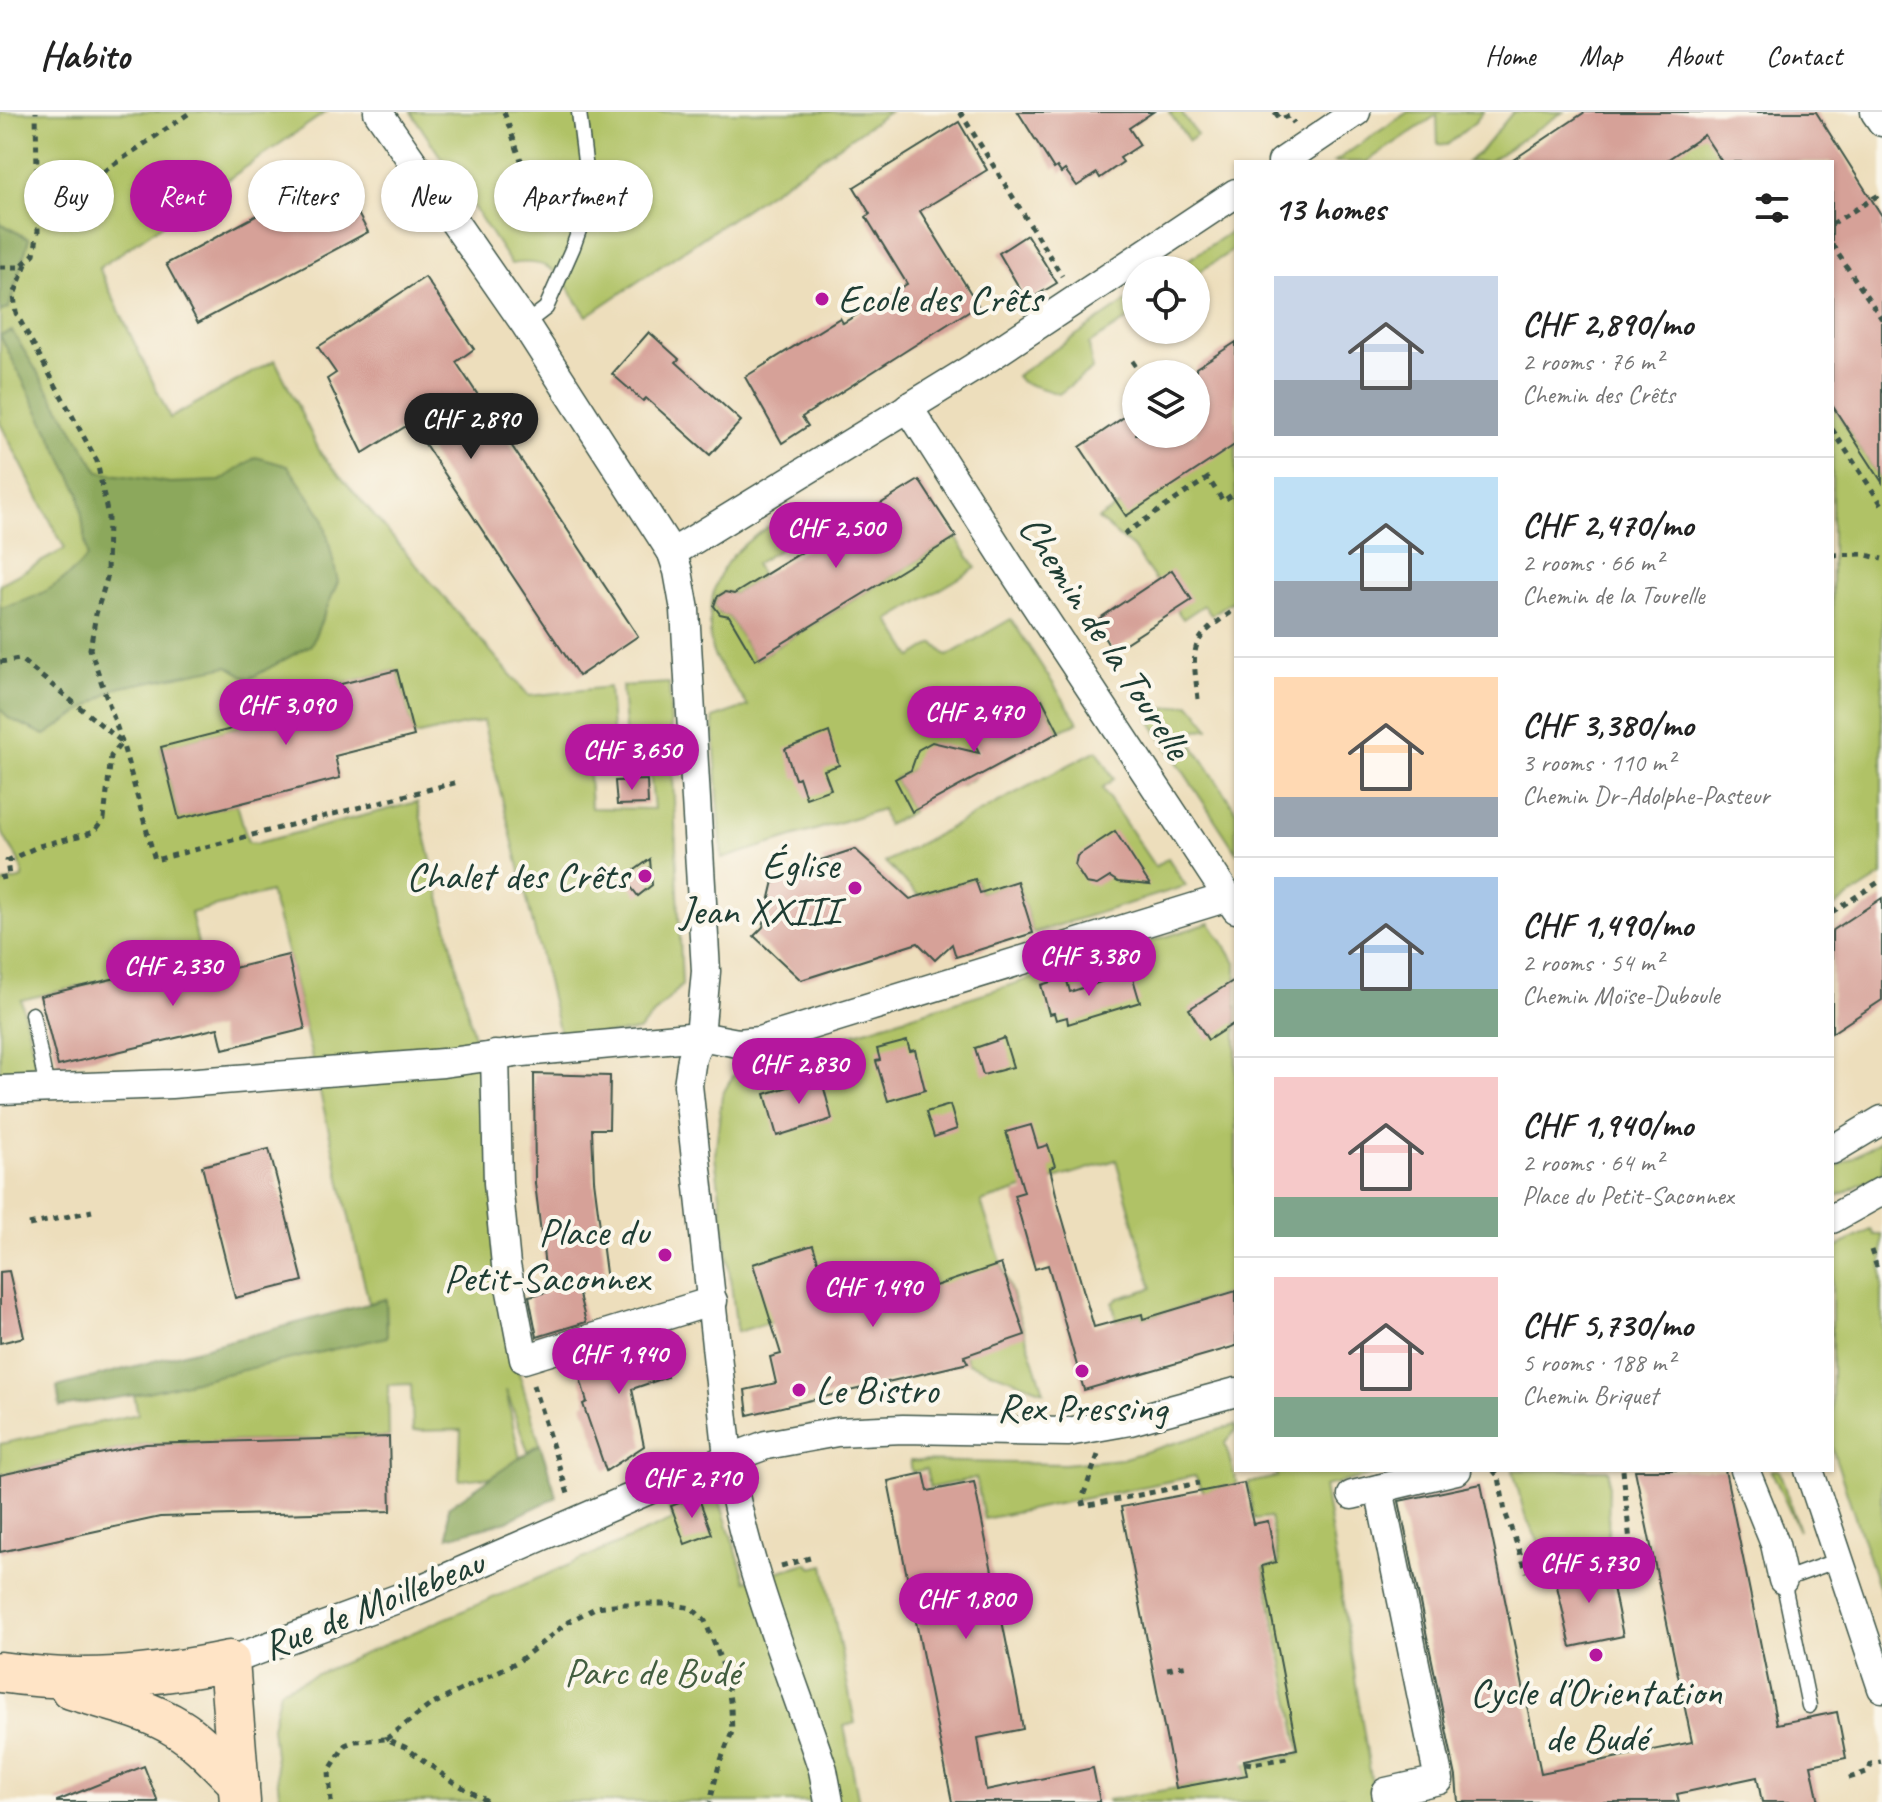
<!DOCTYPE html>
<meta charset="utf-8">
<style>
:root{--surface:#fff;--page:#f2f2f2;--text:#222;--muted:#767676;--line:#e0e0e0;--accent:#b5179e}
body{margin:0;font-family:Caveat,sans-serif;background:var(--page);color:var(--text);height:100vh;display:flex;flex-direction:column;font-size:30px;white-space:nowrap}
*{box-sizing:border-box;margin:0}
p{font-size:26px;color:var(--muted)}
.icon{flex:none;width:44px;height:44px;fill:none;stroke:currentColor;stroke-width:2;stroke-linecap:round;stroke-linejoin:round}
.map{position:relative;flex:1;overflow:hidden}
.drawer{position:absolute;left:1234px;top:48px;width:600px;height:1312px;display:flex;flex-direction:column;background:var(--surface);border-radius:0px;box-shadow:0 2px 6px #0004}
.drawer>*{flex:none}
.top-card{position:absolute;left:24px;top:48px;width:760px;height:72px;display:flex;gap:16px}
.buttons{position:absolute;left:1122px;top:144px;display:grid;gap:16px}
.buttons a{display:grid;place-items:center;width:88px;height:88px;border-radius:50%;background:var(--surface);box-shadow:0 2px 6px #0004;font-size:40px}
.price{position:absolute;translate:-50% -68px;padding:0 18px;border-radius:28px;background:var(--accent);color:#fff;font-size:26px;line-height:52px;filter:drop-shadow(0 2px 4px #0008)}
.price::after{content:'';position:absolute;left:50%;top:48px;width:24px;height:18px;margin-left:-12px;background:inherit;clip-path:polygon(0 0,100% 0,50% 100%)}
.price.current{background:#222;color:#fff}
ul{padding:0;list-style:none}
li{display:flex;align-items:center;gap:24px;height:200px;padding:0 40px}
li+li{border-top:2px solid var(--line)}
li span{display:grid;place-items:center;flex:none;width:224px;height:160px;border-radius:0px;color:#555}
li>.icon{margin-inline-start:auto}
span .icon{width:96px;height:96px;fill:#fffc;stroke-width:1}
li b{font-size:34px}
h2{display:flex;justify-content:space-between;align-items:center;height:96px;padding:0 40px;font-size:34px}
.chip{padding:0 28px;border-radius:36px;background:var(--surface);box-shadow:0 2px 6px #0004;font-size:28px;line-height:72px}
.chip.current{background:var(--accent);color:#fff}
header{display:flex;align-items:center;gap:48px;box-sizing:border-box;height:112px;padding:0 40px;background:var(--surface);border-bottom:2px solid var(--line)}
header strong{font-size:38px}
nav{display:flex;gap:44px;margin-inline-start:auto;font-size:28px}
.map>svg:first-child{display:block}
.green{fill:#b0c266;stroke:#68804d;stroke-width:2}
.forest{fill:#8ca85b;stroke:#567248;stroke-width:2}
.building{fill:#d6a198}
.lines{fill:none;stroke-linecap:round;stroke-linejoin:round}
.lane-casing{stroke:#3e5548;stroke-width:17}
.street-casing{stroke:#3e5548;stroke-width:31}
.secondary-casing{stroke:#3e5548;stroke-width:43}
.path{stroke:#3e5548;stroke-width:5;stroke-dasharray:6 6;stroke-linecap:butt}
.lane{stroke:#fff;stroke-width:14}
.street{stroke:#fff;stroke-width:28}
.secondary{stroke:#ffe4c6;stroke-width:40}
.poi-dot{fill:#b5179e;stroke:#fbf7ec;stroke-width:3}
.labels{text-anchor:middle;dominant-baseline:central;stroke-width:8;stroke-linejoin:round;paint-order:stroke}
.poi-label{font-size:40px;fill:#1f3d34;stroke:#fbf7ec;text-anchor:end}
.street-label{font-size:40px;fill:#1f3d34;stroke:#fbf7ec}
.park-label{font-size:40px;fill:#435e40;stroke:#fbf7ec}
</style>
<header>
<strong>Habito</strong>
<nav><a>Home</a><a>Map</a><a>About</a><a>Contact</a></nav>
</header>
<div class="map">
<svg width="1882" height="1690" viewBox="0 0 1882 1690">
<rect width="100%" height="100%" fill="#fbf7ec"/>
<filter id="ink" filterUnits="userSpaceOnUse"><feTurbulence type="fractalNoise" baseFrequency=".0125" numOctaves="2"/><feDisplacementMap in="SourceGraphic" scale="16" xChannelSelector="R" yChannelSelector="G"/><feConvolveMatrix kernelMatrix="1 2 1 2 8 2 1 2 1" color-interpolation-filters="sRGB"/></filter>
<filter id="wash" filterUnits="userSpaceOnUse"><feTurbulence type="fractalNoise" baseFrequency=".006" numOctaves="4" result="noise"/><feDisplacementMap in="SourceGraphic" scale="32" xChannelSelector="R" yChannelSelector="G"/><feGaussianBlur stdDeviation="1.8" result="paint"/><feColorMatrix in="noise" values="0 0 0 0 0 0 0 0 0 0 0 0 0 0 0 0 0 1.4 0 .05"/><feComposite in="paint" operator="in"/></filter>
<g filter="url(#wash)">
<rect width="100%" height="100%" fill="#eddebc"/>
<g class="green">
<path d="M 0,0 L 326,0 L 99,156 L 170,306 L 275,248 L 321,342 L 529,584 L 609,575 L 614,647 L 588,649 L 591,696 L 654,697 L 649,650 L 627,645 L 622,574 L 669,571 L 682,873 L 638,919 L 561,926 L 483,609 L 414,624 L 397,558 L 317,578 L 322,599 L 272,611 L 270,607 L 161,636 L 179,706 L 237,692 L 248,730 L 257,731 L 417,690 L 485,971 L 516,1251 L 540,1332 L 528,1339 L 506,1278 L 523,1362 L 459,1368 L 461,1318 L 413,1319 L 411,1272 L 388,1273 L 389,1325 L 146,1332 L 0,1363 L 0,1332 L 138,1302 L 134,1283 L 387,1224 L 386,1187 L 369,1191 L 288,843 L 270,780 L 191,801 L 201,846 L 21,888 L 36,950 L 28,965 L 0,966 L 0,772 L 23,766 C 21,740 6,737 0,713 L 0,472 L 65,437 L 0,311 Z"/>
<path d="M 411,0 L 889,0 L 587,204 C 562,170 558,144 511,152 Z"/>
<polygon points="1169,0 1181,0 1197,23 1189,29"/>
<polygon points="1408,0 1483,0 1475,10 1447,33 1438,32 1437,3 1366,50 1334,50"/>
<polygon points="1513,0 1563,0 1488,50 1467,50 1480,40"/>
<polygon points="1648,0 1702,13 1722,50 1640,50"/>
<polygon points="1236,116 1236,136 1196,162 1196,158 1173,158"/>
<polygon points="1136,183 1136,202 1089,232 1092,257 1059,282 1021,270 1016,264"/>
<polygon points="1832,293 1882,370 1882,764 1832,796"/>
<polygon points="1236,317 1236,487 1211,503 1204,493 1183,507 1133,436 1098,407"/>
<path d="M 790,401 L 800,420 L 798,426 L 755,452 L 762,465 L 734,482 L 725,480 L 717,485 L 714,494 L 720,502 L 729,504 L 755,548 L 956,425 L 976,456 L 889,508 L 912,545 L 934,531 L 947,544 L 1011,507 L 1078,610 L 1059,620 L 1042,588 L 992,614 L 984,602 L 964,612 L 975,640 L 964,648 L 974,666 L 960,674 L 942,641 L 895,667 L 912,700 L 887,713 L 882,697 L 722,747 L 713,606 L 748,594 C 737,577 721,560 713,541 C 709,532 710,515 710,504 C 713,447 746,429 790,401 Z"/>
<polygon points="1189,592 1199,601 1209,617 1184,619 1236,699 1236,740 1149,607 1166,596"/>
<polygon points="1097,638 1114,667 1102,676 1155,755 1168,746 1186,774 1033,821 1017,770 980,781 975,767 919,784 885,750"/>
<polygon points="1210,811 1236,851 1236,1179 1143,1207 1141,1202 1116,1209 1113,1191 1119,1186 1152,1176 1116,1048 981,1090 1044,1279 968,1251 931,1164 737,1220 715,1044 722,983 733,964 746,955"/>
<polygon points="1882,1028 1882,1061 1832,1087 1832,1058"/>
<polygon points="1871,1118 1875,1123 1882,1123 1882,1486 1832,1336 1832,1137"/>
<polygon points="1235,1313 1236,1318 1225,1331 1237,1373 1204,1380 1195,1364 984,1407 976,1366 930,1376 926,1357 912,1360 910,1349 1064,1352 1121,1347"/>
<polygon points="1276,1358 1397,1358 1324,1374 1375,1690 1345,1690 1343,1684 1313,1690 1108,1690 1107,1688 1247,1664 1246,1652 1301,1642 1264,1456 1279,1452 1270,1405 1254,1407 1248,1371 1277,1365"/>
<polygon points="1513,1358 1609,1358 1608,1432 1545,1442 1525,1404"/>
<polygon points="1771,1358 1779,1358 1799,1419"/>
<polygon points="699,1384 719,1387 746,1469 807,1451 812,1456 824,1453 855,1611 844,1614 859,1690 280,1690 272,1615 280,1578 673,1408 668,1395"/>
</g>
<g class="forest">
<polygon points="0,111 29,127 9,196 0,200"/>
<path d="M 12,219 L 99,360 L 170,371 L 220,369 L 256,345 L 288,354 L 323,405 L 338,470 L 311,533 L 249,567 L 228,554 L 117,576 L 45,623 L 8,606 L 0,596 L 0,496 C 35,488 63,473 87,445 L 79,380 L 0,223 Z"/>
<polygon points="386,1187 387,1225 134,1283 60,1295 57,1275"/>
<polygon points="540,1332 557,1385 507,1409 448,1425 448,1395"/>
</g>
<g id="blocks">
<g class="building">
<polygon points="1018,0 1153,0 1129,16 1140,33 1120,46 1123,50 1100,66 1097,61 1077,74 1065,58 1061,61 1057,55 1054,57"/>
<polygon points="1585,0 1816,0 1882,104 1882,370 1832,293 1832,50 1722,50 1704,23 1664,50 1510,50"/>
<polygon points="959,10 987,58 920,99 978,193 802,305 808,314 782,331 745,265 840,206 843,211 907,172 866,105 870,102 854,75"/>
<polygon points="336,61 368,120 198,211 166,152"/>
<polygon points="1027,123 1057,171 1027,189 999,141"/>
<polygon points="425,165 474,237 456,250 638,524 579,564 411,311 363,341 327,267 336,261 318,235"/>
<polygon points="649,220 679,247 676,250 741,309 710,343 646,286 643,289 612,262"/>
<polygon points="1236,230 1236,332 1126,404 1080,335 1136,297 1136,322 1196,322 1196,256"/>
<polygon points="919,368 956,425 755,548 729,504 720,502 714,494 717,485 725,480 734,482"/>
<polygon points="1172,458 1192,488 1113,539 1094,510"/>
<polygon points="397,558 414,624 335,644 340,666 179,707 161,635 271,607 272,611 322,599 317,578"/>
<polygon points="1042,587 1059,620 912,700 895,667 911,658 918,638 932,630 979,641 964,612 985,601 992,614"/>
<polygon points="829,620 839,653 824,658 831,677 806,686 799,665 795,667 785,637"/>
<polygon points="647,668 648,692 617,693 615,669"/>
<polygon points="1115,719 1150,773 1118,770 1110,765 1097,773 1086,771 1075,754 1077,744"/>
<polygon points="855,737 910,787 975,767 980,781 1017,769 1033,821 956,845 952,832 935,848 918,831 801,868 754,824 763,815 774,769 825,752 821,748"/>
<polygon points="650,747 652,773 638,784 624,766"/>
<polygon points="1882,786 1882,888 1832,921 1832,819"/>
<polygon points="288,843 305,917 223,937 218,916 58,954 40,884 201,846 205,863"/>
<polygon points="1131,860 1140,890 1068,912 1067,905 1056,908 1054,901 1049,902 1041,873 1066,865 1070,880"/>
<polygon points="1236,867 1236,910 1208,928 1189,897"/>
<polygon points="1004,926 1013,955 983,963 975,936"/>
<polygon points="907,929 910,939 915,938 925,978 888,989 876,949 880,948 877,937"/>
<polygon points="534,962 610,964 609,1017 592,1017 594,1068 607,1169 577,1175 586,1210 537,1225 529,1184 548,1180 535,1071"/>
<polygon points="821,965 832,1007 777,1024 765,982"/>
<polygon points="950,993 957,1017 934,1025 926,1000"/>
<polygon points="1031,1013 1038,1036 1048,1033 1055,1054 1050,1056 1058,1091 1094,1215 1142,1202 1143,1207 1236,1179 1236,1234 1084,1278 1048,1153 1035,1157 1014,1083 1024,1080 1006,1020"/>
<polygon points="269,1037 303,1169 235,1186 202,1054"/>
<polygon points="813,1133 833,1195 931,1164 935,1174 1001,1152 1025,1223 964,1244 968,1251 748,1303 745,1278 776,1271 770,1245 781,1242 753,1152"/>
<polygon points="9,1159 24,1225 0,1231 0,1160"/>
<polygon points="654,1225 667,1265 632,1277 644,1334 606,1359 583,1292 587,1290 580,1266 583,1247"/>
<polygon points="389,1325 391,1399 160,1405 0,1440 0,1363 146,1332"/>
<polygon points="1635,1358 1725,1358 1777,1612 1837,1600 1846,1646 1811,1653 1819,1690 1762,1690 1757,1665 1677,1682 1679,1690 1458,1690 1456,1665 1399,1389 1481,1372 1541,1661 1692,1630"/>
<polygon points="924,1361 928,1379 974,1370 1018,1588 1023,1617 978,1626 986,1678 1093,1656 1100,1690 952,1690 888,1369"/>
<polygon points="1244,1371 1253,1412 1268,1409 1276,1450 1262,1454 1297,1637 1244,1648 1247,1663 1176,1676 1121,1395"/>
<polygon points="698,1384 712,1422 685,1432 671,1394"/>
<polygon points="1608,1451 1623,1524 1571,1535 1554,1461"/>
<polygon points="144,1654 158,1690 57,1690 57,1689"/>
</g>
</g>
</g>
<g filter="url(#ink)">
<use href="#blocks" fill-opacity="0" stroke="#3e5548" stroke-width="2"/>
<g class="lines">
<g class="lane-casing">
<g id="lane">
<polyline points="525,212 546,196 573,135 583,107 586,58 579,0"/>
<polyline points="32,902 47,976"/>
<polyline points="1809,1594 1783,1468 1838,1448"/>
</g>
</g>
<g class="street-casing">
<g id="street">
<path d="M 378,0 L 525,212 L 672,441 L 678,459 L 685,498 L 706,859 L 700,924 L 692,946 L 688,973 L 728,1345 C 744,1452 789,1556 823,1658 L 829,1690"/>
<polyline points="1875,0 1882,10"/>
<polyline points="1282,50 1356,0"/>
<polyline points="908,295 1011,456 1236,797"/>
<polyline points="672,441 973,256 1236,81"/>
<polyline points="495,943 498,1071 506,1153 524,1247 713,1189"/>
<polyline points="0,978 171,972 443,951 523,940 700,924 738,931 759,929 1228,785"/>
<polyline points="1832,1038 1882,1008"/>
<polyline points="1832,1107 1882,1079"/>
<polyline points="1745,1358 1775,1432 1783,1468"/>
<polyline points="1809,1358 1882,1576"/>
<polyline points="1379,1377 1439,1668 1386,1680 1388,1690"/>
<polyline points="1352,1383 1457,1358"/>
<polyline points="229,1549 402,1485 674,1367 766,1333 837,1320 903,1317 1068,1320 1130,1309 1236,1280"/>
</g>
</g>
<g class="secondary-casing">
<g id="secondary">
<path d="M 0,1560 C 80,1572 150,1565 229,1549 L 240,1690"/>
<path d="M 71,1577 C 106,1588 146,1596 178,1616 C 201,1630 219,1652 239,1671"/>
</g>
</g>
<g class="path">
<polyline points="504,0 535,88 541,90 549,83 563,48"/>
<polyline points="960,0 1062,164"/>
<polyline points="1275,0 1280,7 1289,4 1294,11"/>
<polyline points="38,111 53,94 191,0"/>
<polyline points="1832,112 1882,81"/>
<polyline points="1832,133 1882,207"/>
<polyline points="26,152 14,183 16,201 97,349 108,405 107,466 96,502 90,537 122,630 155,748 458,670"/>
<polyline points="0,155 20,155 34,142 38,119 36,0"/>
<polyline points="1132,249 1141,262"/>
<polyline points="1832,317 1882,393"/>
<polyline points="1236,349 1236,350"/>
<polyline points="1124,422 1208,366 1223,389 1236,380"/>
<polyline points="1832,443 1863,442 1882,447"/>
<polyline points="0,550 20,547 121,629"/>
<path d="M 1198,587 C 1192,532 1188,529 1236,497"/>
<polyline points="0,766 9,764 7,749 39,734 94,720 104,707 111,644 122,630"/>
<polyline points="1832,800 1882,768"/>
<polyline points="29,1113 92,1099"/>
<polyline points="1871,1138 1876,1153 1882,1151"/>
<polyline points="533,1273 569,1385"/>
<polyline points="1098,1343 1082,1387 1084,1394 1199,1371"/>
<polyline points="1493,1358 1499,1365 1505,1400 1527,1460"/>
<polyline points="1623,1358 1631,1441"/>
<polyline points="781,1454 810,1446"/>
<polyline points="1167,1557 1188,1553"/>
<polyline points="386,1627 429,1594 519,1549 568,1510 597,1495 622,1492 669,1492 692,1496 705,1509 726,1561 731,1596 732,1620 719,1653 710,1690"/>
<polyline points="1245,1651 1252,1652 1287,1646 1286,1639"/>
<polyline points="1849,1666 1869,1659 1871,1652 1881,1650"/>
<polyline points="331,1690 329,1659 345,1633 355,1629 386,1627 405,1635 453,1670 489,1690"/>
</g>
<use href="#lane" class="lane"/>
<use href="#street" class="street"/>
<use href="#secondary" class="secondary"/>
</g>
</g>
<g class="poi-dot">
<circle cx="822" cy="187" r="8"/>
<circle cx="645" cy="764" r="8"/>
<circle cx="855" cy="776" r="8"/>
<circle cx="665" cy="1143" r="8"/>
<circle cx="1082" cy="1259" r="8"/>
<circle cx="799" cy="1278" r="8"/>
<circle cx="1596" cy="1543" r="8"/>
</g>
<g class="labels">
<g class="poi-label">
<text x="838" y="187" text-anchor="start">Ecole des Crêts</text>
<text x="839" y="753">Église<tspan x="839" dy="46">Jean XXIII</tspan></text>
<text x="629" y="764">Chalet des Crêts</text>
<text x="649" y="1120">Place du<tspan x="649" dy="46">Petit-Saconnex</tspan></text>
<text x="815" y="1278" text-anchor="start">Le Bistro</text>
<text x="1082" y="1296" text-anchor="middle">Rex Pressing</text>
<text x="1596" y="1580" text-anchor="middle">Cycle d'Orientation<tspan x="1596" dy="46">de Budé</tspan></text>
</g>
<g class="street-label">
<text transform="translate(1105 525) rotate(57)">Chemin de la Tourelle</text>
<text transform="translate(373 1492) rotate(-22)">Rue de Moillebeau</text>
</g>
<g class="park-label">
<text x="652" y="1560">Parc de Budé</text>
</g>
</g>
</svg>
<div class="buttons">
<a><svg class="icon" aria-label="locate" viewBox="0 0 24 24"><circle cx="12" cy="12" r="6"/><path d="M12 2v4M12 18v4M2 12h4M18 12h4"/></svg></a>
<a><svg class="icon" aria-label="layers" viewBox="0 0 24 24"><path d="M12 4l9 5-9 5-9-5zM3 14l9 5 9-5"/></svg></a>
</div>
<b class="price current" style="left:471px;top:349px">CHF 2,890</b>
<b class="price" style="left:836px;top:458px">CHF 2,500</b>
<b class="price" style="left:286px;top:635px">CHF 3,090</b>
<b class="price" style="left:974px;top:642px">CHF 2,470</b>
<b class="price" style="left:632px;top:680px">CHF 3,650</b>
<b class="price" style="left:1089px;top:886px">CHF 3,380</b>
<b class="price" style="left:173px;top:896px">CHF 2,330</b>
<b class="price" style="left:799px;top:994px">CHF 2,830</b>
<b class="price" style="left:873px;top:1217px">CHF 1,490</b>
<b class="price" style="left:619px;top:1284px">CHF 1,940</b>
<b class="price" style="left:692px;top:1408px">CHF 2,710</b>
<b class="price" style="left:1589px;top:1493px">CHF 5,730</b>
<b class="price" style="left:966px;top:1529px">CHF 1,800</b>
<div class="top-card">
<a class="chip">Buy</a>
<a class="chip current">Rent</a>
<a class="chip">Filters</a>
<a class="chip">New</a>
<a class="chip">Apartment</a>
</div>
<section class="drawer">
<h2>13 homes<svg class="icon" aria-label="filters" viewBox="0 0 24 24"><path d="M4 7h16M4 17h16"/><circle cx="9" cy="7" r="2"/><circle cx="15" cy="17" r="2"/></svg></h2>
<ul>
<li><span style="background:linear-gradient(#c9d6e8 65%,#9aa5b1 0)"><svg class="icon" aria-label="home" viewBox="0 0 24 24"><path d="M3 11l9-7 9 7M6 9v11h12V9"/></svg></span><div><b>CHF 2,890/mo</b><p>2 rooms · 76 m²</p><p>Chemin des Crêts</p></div></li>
<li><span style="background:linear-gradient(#bfe0f5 65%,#9aa5b1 0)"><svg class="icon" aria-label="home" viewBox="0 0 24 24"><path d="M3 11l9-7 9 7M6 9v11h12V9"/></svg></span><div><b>CHF 2,470/mo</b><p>2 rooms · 66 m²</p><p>Chemin de la Tourelle</p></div></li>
<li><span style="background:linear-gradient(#ffd9b3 75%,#9aa5b1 0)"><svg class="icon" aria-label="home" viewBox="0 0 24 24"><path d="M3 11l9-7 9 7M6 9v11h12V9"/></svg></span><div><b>CHF 3,380/mo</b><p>3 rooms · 110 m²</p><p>Chemin Dr-Adolphe-Pasteur</p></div></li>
<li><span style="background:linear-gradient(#a9c7e8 70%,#7fa58c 0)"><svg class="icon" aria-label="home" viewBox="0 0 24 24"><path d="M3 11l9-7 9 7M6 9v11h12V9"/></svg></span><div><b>CHF 1,490/mo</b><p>2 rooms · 54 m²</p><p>Chemin Moïse-Duboule</p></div></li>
<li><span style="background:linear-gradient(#f6c9c9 75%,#7fa58c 0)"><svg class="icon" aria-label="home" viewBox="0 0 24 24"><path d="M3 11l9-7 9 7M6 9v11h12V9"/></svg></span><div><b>CHF 1,940/mo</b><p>2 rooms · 64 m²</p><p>Place du Petit-Saconnex</p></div></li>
<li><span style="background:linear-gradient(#f6c9c9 75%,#7fa58c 0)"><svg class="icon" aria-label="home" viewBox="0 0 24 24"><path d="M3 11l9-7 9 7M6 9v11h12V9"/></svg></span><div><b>CHF 5,730/mo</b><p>5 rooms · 188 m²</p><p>Chemin Briquet</p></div></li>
</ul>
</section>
</div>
